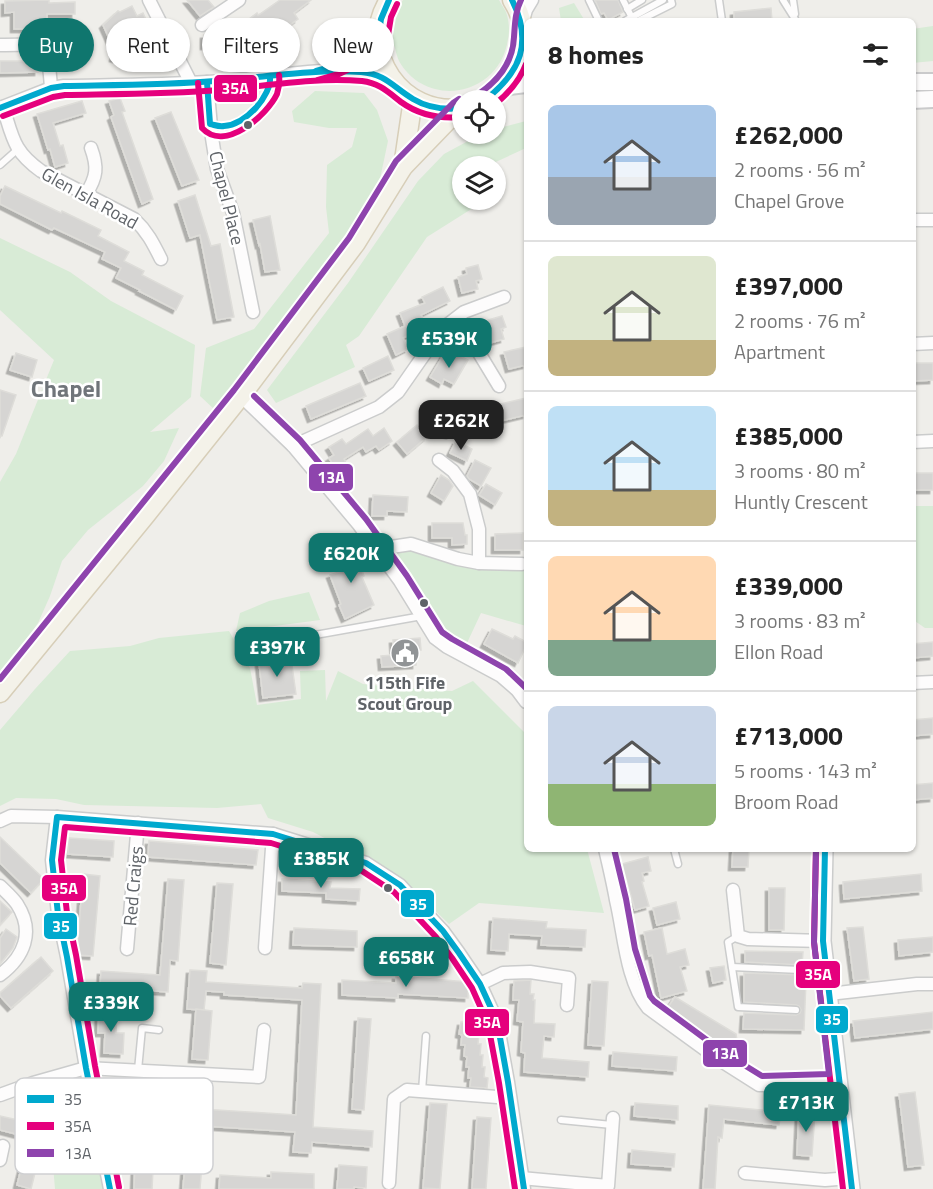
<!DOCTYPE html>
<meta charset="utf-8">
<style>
:root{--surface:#fff;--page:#f6f6f6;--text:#222;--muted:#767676;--line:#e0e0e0;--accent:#0f766e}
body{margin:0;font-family:"Titillium Web",sans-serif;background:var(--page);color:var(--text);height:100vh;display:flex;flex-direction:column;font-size:22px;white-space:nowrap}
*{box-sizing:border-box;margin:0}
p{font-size:20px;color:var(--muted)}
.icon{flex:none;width:33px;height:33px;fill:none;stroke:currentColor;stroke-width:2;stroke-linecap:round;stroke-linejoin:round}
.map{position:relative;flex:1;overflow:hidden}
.sheet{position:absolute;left:524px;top:18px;width:392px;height:834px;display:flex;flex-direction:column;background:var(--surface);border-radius:9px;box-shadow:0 2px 4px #0004}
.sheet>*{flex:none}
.top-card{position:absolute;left:18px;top:18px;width:416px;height:54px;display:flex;gap:12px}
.buttons{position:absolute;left:452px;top:90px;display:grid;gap:12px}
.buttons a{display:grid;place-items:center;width:54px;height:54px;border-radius:50%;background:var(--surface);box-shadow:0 2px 4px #0004;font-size:30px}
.price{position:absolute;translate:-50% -51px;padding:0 14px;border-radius:12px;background:var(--accent);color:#fff;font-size:20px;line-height:39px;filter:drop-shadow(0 2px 3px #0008)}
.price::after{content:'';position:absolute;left:50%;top:36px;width:18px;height:14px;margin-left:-9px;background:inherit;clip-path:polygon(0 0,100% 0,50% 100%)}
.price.on{background:#222;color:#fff}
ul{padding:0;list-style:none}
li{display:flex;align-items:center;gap:18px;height:150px;padding:0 24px}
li+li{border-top:2px solid var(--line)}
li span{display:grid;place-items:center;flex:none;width:168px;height:120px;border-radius:9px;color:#555}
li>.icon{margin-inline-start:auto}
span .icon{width:72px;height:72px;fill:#fffc;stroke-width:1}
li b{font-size:26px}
h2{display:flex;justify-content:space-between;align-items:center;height:72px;padding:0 24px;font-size:26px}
.tag{padding:0 21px;border-radius:27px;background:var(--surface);box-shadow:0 2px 4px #0004;font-size:21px;line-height:54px}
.tag.on{background:var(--accent);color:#fff}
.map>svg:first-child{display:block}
.green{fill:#d8ebd6}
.building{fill:#d6d5d3;stroke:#deddd9;stroke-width:1.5;filter:url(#shadow)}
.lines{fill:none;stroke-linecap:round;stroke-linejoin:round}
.service-casing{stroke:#cbcccc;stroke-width:9}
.minor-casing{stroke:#cbcccc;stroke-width:15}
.tertiary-casing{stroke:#cbcccc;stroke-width:18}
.secondary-casing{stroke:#cacacb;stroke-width:20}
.primary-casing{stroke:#d7ceb8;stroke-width:21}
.service{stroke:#fdfcfc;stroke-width:6}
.minor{stroke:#fdfcfc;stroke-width:12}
.tertiary{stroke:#fdfcfc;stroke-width:15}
.secondary{stroke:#fdfcfc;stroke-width:16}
.primary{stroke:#f4f2e9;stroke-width:18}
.bus-1-casing{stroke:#fff;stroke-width:10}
.bus-2-casing{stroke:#fff;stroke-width:10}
.bus-3-casing{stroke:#fff;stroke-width:10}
.bus-1{stroke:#00a9ce;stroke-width:6}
.bus-2{stroke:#e5007d;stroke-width:6}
.bus-3{stroke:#8e44ad;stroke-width:6}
.bus-dot{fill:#5f6368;stroke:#fff;stroke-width:2}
.labels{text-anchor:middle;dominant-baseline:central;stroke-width:5;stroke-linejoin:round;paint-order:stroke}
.street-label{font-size:18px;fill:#5f6368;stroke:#fff}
.poi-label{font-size:18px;font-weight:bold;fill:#5f6368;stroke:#fff}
.district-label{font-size:24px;font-weight:bold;fill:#70757a;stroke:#fff}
.key{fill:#fff;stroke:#cfd0d2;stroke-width:1.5}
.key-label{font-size:16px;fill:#5f6368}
.line-badge{stroke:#fff;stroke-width:2}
.badge-label{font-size:16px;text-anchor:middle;font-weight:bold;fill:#fff}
</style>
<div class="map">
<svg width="933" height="1189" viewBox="0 0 933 1189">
<defs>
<filter id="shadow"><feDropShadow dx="-3.5" dy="3.5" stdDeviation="0" flood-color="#0004"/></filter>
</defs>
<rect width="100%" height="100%" fill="#efeeea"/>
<g class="green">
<path d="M 403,0 L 499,0 C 501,4 504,8 506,12 C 509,20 510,31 508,39 C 500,96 427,110 399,61 C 397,57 396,52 395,48 C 389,33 393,13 403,0 Z"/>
<polygon points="574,3 585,21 561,21 559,8"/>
<polygon points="933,26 933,61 912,63 912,29"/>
<polygon points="315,91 364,93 377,110 388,141 380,179 346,236 285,323 215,410 200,396 206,348 254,329 329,233 326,207 327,165 352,147 357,128 329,128 294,122 292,111"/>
<polygon points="526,121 526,148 487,166 462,166 462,200 479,200 473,208 427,237 359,336 346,345 355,367 276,403 267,390 348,283 418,181 444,154 481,134 495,134 495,129"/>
<polygon points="0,238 70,272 111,301 195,345 191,397 150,432 179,428 164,461 143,486 88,530 62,561 50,596 38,623 0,677 0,482 16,454 54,360 0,310"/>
<polygon points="912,506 933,506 933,628 925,628 912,619"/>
<polygon points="412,550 469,568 526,569 526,626 481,613 467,643 448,631 428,608 394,555 401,552"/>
<polygon points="309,592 320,620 236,631 240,613 269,601"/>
<polygon points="229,631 250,668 257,705 301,699 300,671 325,670 326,701 338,671 363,684 390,687 452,691 473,681 526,734 526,849 587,849 604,913 479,903 449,924 400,877 313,832 268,818 261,804 217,808 84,805 56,799 16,798 0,806 0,730 35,689 70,651 130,646 159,638"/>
<polygon points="75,1093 87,1108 103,1189 55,1189 53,1165 34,1101"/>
</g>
<g class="building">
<polygon points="49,0 49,3 75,2 75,14 47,14 47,29 14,29 14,12 5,13 5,1"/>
<polygon points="187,0 208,0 214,7 200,16"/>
<polygon points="280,0 311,0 294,13 298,19 280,32 273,24 253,38 243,24 257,13 258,15 260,14"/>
<polygon points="595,0 618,0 623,12 608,20 604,13 601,14"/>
<polygon points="132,6 137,16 143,13 149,26 112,45 103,25 118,11 120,12"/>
<polygon points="771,8 772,21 734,21 734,12"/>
<polygon points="219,23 237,23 237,39 219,39 215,35 215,46 204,46 204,35 215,35 211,29"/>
<polygon points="116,47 127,50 124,61 113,58"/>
<polygon points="0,61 38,61 38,72 0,73"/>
<polygon points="120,98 125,111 122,112 153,199 142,204 111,117 114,115 109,101"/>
<polygon points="82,101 86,113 53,123 60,146 63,145 68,163 55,167 50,149 48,150 37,114"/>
<polygon points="171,112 199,180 182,186 155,118"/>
<polygon points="5,186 61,213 62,211 101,230 98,236 129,252 124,261 144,271 142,275 183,296 176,310 139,291 140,290 116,278 121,268 102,259 105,252 54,228 52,230 0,204 0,196"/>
<polygon points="195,195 211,246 220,244 234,317 217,320 200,235 190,238 178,201"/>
<polygon points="270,216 280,270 265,272 260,244 259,245 253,220"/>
<polygon points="478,265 482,279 476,281 478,289 462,293 458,277 467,274 466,268"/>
<polygon points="443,287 450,301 421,315 424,321 419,323 421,330 403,338 408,349 396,355 387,334 405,326 400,313 425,303 422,297"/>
<polygon points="502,316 506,327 501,329 504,339 486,344 482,329 490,327 488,320"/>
<polygon points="526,347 526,365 509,369 504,352"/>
<polygon points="16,353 37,360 32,377 10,370"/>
<polygon points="454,353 468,360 454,384 444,379 442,384 430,377 444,354 451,358"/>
<polygon points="388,356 394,370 369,381 363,368"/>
<polygon points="912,363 933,363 933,380 912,381"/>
<polygon points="360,383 366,396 311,419 306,406"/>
<polygon points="0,390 16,395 2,436 0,436"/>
<polygon points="526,398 526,415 496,422 492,406"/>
<polygon points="437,409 455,414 450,435 432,431"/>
<polygon points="417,425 427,437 407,454 397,442"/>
<polygon points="384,428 392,441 379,450 376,446 366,452 363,447 344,459 347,465 337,471 329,458 334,455 329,447 342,439 346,444 368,429 373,436"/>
<polygon points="456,441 472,449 467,461 450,453"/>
<polygon points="475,460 491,468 481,486 469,479 467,476"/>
<rect x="912" y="473" width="21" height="17"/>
<polygon points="441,475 449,480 453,486 444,501 431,493"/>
<polygon points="486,484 502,493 495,505 479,495"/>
<polygon points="373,495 408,497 407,512 387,511 387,516 372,516"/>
<polygon points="432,523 463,523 465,535 467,535 467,544 452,545 452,538 432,538"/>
<polygon points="523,533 523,550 495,550 495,534"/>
<polygon points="351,543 364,576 362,577 374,605 345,619 339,605 341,604 330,575 345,570 337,549"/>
<polygon points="492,629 513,639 515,636 526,642 526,646 518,663 484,644"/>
<polygon points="420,638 421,650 416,650 416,665 382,667 381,656 394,655 393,640"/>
<polygon points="933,642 933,656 912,658 912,644"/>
<polygon points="291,658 296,694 263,698 259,663"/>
<polygon points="933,718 933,734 912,736 912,720"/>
<polygon points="933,783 933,798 912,800 912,785"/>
<polygon points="0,837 44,879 31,893 0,863"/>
<polygon points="69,838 114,841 113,857 68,854"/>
<polygon points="149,841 258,850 256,865 148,857"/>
<polygon points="733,849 749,849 748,867 732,867"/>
<polygon points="648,857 651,871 642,873 644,881 642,882 649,906 635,910 622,864"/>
<polygon points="83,874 100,876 93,956 77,955"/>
<polygon points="921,874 922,891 844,899 843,882"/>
<polygon points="168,879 184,880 178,961 170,960 168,992 100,987 101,971 160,975"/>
<polygon points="282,879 331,882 330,888 360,889 359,901 326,899 326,893 282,891"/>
<polygon points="217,883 233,884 226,965 210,963"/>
<polygon points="769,888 785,888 784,930 769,930"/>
<polygon points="0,901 12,912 0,925"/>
<polygon points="676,902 680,919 657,925 653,908"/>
<polygon points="493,918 547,922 546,928 586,930 585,947 541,945 542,936 509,934 508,951 491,950"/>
<polygon points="863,927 869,979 854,981 847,928"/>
<polygon points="294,928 357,931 357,947 293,945"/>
<polygon points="662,928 667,954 685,949 689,965 680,967 687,991 661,998 652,955 649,956 644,932"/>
<polygon points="6,929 17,937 13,948 0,964 0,938"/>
<polygon points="933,937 933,952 899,956 898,940"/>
<polygon points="745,951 803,952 802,965 745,962"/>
<polygon points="41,957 53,971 11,1008 0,996 0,993"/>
<polygon points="724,966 726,980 713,983 710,968"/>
<polygon points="190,970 207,971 206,982 302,988 303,983 321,984 313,1127 373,1131 372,1147 312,1142 311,1153 293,1152 295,1132 158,1123 159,1102 169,1102 169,1107 296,1115 302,1000 224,995 224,992 206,991 204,1010 187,1009"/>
<polygon points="744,973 802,975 802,980 806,981 804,1030 743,1029 744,1013 796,1015 800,1013 801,1010 799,1006 796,1005 744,1002"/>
<polygon points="396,976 468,982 468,998 398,994 398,998 342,995 342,980 396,983"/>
<polygon points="531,980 530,994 534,994 533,1000 535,1000 534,1023 555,1024 554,1037 544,1036 542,1058 589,1062 588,1077 524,1072 525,1053 521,1052 523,1022 517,1021 519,1000 513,1000 514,981"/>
<polygon points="592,981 608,982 604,1046 588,1045"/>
<polygon points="675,997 736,1034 738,1047 734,1053 686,1025 688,1023 684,1020 685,1019 668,1007"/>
<polygon points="196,1009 212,1011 208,1060 192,1059"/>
<polygon points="99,1012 117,1013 116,1033 124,1033 123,1054 104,1053 105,1033 98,1033"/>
<polygon points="933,1012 933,1029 855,1038 853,1021"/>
<polygon points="358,1018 371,1019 364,1110 352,1109"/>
<polygon points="461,1022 477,1023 476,1034 479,1034 478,1044 481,1044 480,1055 483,1055 482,1067 485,1067 484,1077 488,1078 487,1088 470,1087 471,1078 468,1078 469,1067 466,1067 467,1057 464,1056 465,1045 461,1045 462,1035 459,1034"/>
<polygon points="613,1052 677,1057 676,1071 612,1066"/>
<polygon points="915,1092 924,1165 908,1167 899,1094"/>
<polygon points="430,1103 447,1104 440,1189 423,1188"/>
<polygon points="635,1103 678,1106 678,1120 634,1116"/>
<polygon points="709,1105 781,1112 779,1125 724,1119 722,1138 718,1137 715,1189 703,1189"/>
<polygon points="799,1111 815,1112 812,1156 797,1155"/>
<polygon points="0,1116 23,1121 20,1135 0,1130"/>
<polygon points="477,1117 491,1118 486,1189 472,1189"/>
<polygon points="632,1150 675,1154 674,1167 631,1164"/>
<polygon points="186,1151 203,1152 200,1189 183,1189"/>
<polygon points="25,1153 39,1157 31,1189 17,1185"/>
<polygon points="135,1164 147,1165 147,1169 153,1170 152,1189 134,1189"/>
<polygon points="339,1165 367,1167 366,1188 354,1187 354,1189 337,1189"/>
<polygon points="271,1172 314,1174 314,1189 219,1189 220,1175 271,1178"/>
</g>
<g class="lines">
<g class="service-casing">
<g id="service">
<polyline points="589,0 599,21"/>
<polyline points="623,0 632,18"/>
<polyline points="719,0 722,21"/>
<polyline points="783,0 795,19"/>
<polyline points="793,0 795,14"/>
<polyline points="627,9 642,0"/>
<polyline points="625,21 663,0"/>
<polyline points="638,21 672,4 671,0"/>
<path d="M 210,124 C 231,133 248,117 260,102 C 267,93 272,88 270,76"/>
<polyline points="0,165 18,149"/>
<polyline points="242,648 422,616"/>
<polyline points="674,849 678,864"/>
<polyline points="738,936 728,942 738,1007 796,1010"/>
<polyline points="732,967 800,970"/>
<polyline points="138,1070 142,1028 159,1030"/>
<polyline points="422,1091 426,1036"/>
<polyline points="561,1120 612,1125"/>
</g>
</g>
<g class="minor-casing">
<g id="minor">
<polyline points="149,0 191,83"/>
<polyline points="522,24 526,10 532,0"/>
<polyline points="202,25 239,0"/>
<path d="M 0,45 C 44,44 48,42 51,88"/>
<polyline points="328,68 360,54 378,39"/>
<polyline points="207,82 212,138 217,169 233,213 253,312"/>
<path d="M 3,107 C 13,138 13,151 41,171 L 134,219 C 147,231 153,243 161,259"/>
<path d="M 0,108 L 51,88 L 64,86 C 112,85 159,85 207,82 C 228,81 250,79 271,76 C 309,72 359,63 393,83"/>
<path d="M 86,194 C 97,177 98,167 91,148"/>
<polyline points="912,220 933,220"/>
<polyline points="453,322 473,343 499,386"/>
<polyline points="912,344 933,343"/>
<polyline points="241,396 293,446 359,525 400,581 435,638 447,647 501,676 517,690 526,702"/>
<polyline points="912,442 933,441"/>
<polyline points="293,446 379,407 398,392 442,329 464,312 504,297"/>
<polyline points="439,460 453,471 470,494 479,529 479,563"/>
<polyline points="378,549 411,544 458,559 479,563 522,564"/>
<polyline points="912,683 933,682"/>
<polyline points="57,817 52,860 58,914 67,957 86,1068 110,1189"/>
<polyline points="0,821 11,816 57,817 273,834 366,863 400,885 443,931 459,953 480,984 497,1021 508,1082 524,1189"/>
<path d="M 605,849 C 609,866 613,883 616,900 C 624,933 626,981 648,1008 L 718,1059 L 759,1085 L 839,1083"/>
<path d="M 0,886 C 6,892 12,897 17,904 C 35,932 24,957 0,975"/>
<polyline points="733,890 738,936 748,939 823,941"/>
<polyline points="265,948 273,834"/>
<polyline points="127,949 138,823"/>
<polyline points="480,984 503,973 530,972 569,978 567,1005"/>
<polyline points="829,994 917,984 933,984"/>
<polyline points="0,1095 33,1083 86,1068 259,1077 264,1030"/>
<polyline points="0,1160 3,1146"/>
<polyline points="745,1173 825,1180 850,1178"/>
<polyline points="521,1178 608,1186 613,1118"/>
<polyline points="389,1183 394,1099 407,1090 510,1098"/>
</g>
</g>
<g class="tertiary-casing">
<polyline id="tertiary" points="825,849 823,941 852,1189"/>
</g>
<g class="secondary-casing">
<g id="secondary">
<polyline points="912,82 933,82"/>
<polyline points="494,95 509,86 526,84"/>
<polyline points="912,100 933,99"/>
</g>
</g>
<g class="primary-casing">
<g id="primary">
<path d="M 389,0 C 356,52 403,117 462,108"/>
<path d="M 485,100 C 519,78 536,37 512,0"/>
<polyline points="403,167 413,99"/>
<polyline points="0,693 145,516 241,396 356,243 403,167 459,109"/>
</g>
</g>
<use href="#service" class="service"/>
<use href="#minor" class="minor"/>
<use href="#tertiary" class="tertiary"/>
<use href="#secondary" class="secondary"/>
<use href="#primary" class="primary"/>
<g class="bus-1-casing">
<g id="bus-1">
<path d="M 316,71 C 343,64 357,57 378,39 L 381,19 L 389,0"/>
<path d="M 207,82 L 210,124 C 215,125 219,127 224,126 C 245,125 272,96 270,76"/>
<path d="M 485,100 C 521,72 533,42 512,0"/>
<path d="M 0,108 L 51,88 L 64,86 C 114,85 165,85 215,81 C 264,77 312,69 361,72 C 386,74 394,88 413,99 C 428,108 445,110 462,108"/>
<polyline points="825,849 823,941 852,1189"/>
<polyline points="110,1189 86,1068 67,957 58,914 52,860 57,817 273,834 366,863 400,885 443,931 459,953 480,984 497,1021 508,1082 524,1189"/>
</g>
</g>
<g class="bus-2-casing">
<g id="bus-2">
<polyline points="318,80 339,74 364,62 384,45 387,41 391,17 397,4"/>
<path d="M 198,83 L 202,128 C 225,153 267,115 277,94 C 279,87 280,82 279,75"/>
<path d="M 495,104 C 509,93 520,80 526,64"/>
<path d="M 3,116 L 53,97 L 65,95 C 117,94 169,94 220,90 C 267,86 314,77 362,81 C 379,83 388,92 401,102 C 419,115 440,119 462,117"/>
<polyline points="816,849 814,942 843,1189"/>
<polyline points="119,1187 95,1066 76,955 67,913 61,860 65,827 271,843 362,871 394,892 436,937 452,958 472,988 488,1024 499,1083 515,1189"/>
</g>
</g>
<g class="bus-3-casing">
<g id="bus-3">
<path d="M 480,93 C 500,79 513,62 514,37 C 515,24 515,12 521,0"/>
<polyline points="254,396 300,440 366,519 407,576 442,632 452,639 506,669 526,688"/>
<polyline points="0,679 234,390 349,238 396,161 453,103 459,99"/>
<polyline points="614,849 626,899 635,949 650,996 654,1001 723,1052 762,1076 829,1074 814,942 816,849"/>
</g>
</g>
<use href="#bus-1" class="bus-1"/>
<use href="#bus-2" class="bus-2"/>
<use href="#bus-3" class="bus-3"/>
</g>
<defs>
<g id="civic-disc" transform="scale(1.5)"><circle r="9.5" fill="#919496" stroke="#fff"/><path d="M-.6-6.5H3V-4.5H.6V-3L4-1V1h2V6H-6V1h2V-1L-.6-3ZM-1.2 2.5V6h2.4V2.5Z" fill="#fff"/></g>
</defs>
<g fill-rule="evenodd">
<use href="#civic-disc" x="405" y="653"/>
</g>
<g class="bus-dot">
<circle cx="248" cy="125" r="5"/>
<circle cx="424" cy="603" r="5"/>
<circle cx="388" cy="888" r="5"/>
</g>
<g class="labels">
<g class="street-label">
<text transform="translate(90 198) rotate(29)">Glen Isla Road</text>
<text transform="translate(227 198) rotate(76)">Chapel Place</text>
<text transform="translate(133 886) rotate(-85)">Red Craigs</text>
</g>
<g class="poi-label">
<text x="405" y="682">115th Fife<tspan x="405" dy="21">Scout Group</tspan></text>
</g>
<g class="district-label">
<text x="66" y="388">Chapel</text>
</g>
</g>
<rect x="15" y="1078" width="198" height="96" rx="9" class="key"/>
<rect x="27" y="1095" width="27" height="8" fill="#00a9ce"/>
<rect x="27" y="1122" width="27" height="8" fill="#e5007d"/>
<rect x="27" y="1149" width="27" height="8" fill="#8e44ad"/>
<g class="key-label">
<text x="64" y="1105">35</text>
<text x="64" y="1132">35A</text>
<text x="64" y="1159">13A</text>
</g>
<g class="line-badge">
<rect x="213" y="74" width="45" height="29" rx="6" fill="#e5007d"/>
<rect x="308" y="463" width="46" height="29" rx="6" fill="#8e44ad"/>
<rect x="41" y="874" width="46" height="28" rx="6" fill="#e5007d"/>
<rect x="400" y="889" width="35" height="29" rx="6" fill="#00a9ce"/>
<rect x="43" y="912" width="35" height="28" rx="6" fill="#00a9ce"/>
<rect x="795" y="960" width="46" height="29" rx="6" fill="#e5007d"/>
<rect x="815" y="1005" width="34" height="29" rx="6" fill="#00a9ce"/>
<rect x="464" y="1008" width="46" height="29" rx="6" fill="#e5007d"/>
<rect x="702" y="1039" width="46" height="29" rx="6" fill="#8e44ad"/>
</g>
<g class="badge-label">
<text x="235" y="94">35A</text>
<text x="331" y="483">13A</text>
<text x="64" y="894">35A</text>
<text x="418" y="910">35</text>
<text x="61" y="932">35</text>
<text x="818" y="980">35A</text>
<text x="832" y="1025">35</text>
<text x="487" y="1028">35A</text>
<text x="725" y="1059">13A</text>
</g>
</svg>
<div class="buttons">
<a><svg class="icon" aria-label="locate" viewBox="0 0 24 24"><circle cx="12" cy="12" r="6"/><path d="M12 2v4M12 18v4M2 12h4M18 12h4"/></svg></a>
<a><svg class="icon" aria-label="layers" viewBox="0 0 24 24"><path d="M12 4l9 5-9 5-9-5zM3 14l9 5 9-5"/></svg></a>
</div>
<b class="price" style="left:449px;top:369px">£539K</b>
<b class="price on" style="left:461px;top:451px">£262K</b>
<b class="price" style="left:351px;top:584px">£620K</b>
<b class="price" style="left:277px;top:678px">£397K</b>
<b class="price" style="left:321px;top:889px">£385K</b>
<b class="price" style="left:406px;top:988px">£658K</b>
<b class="price" style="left:111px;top:1033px">£339K</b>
<b class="price" style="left:806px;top:1133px">£713K</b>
<div class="top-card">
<a class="tag on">Buy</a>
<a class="tag">Rent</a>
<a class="tag">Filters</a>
<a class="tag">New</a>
</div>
<section class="sheet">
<h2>8 homes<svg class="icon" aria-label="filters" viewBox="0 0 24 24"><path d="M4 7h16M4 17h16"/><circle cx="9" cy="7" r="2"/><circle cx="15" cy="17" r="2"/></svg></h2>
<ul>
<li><span style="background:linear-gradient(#a9c7e8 60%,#9aa5b1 0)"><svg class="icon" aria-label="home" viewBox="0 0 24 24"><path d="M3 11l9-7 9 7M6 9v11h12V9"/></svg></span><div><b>£262,000</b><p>2 rooms · 56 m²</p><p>Chapel Grove</p></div></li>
<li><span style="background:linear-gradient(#dfe7d0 70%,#c2b280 0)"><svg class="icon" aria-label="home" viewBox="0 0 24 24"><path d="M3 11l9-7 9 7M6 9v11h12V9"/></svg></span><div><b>£397,000</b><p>2 rooms · 76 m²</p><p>Apartment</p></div></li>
<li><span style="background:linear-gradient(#bfe0f5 70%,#c2b280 0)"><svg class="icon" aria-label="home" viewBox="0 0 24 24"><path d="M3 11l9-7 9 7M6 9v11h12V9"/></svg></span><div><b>£385,000</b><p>3 rooms · 80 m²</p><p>Huntly Crescent</p></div></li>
<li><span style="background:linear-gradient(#ffd9b3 70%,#7fa58c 0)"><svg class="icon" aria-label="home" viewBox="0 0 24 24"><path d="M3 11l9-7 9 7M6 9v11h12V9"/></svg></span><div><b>£339,000</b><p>3 rooms · 83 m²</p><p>Ellon Road</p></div></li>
<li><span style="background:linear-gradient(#c9d6e8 65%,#8fb573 0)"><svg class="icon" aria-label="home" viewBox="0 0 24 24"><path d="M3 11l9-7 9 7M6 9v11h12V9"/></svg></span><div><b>£713,000</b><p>5 rooms · 143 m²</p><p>Broom Road</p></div></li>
</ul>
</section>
</div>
